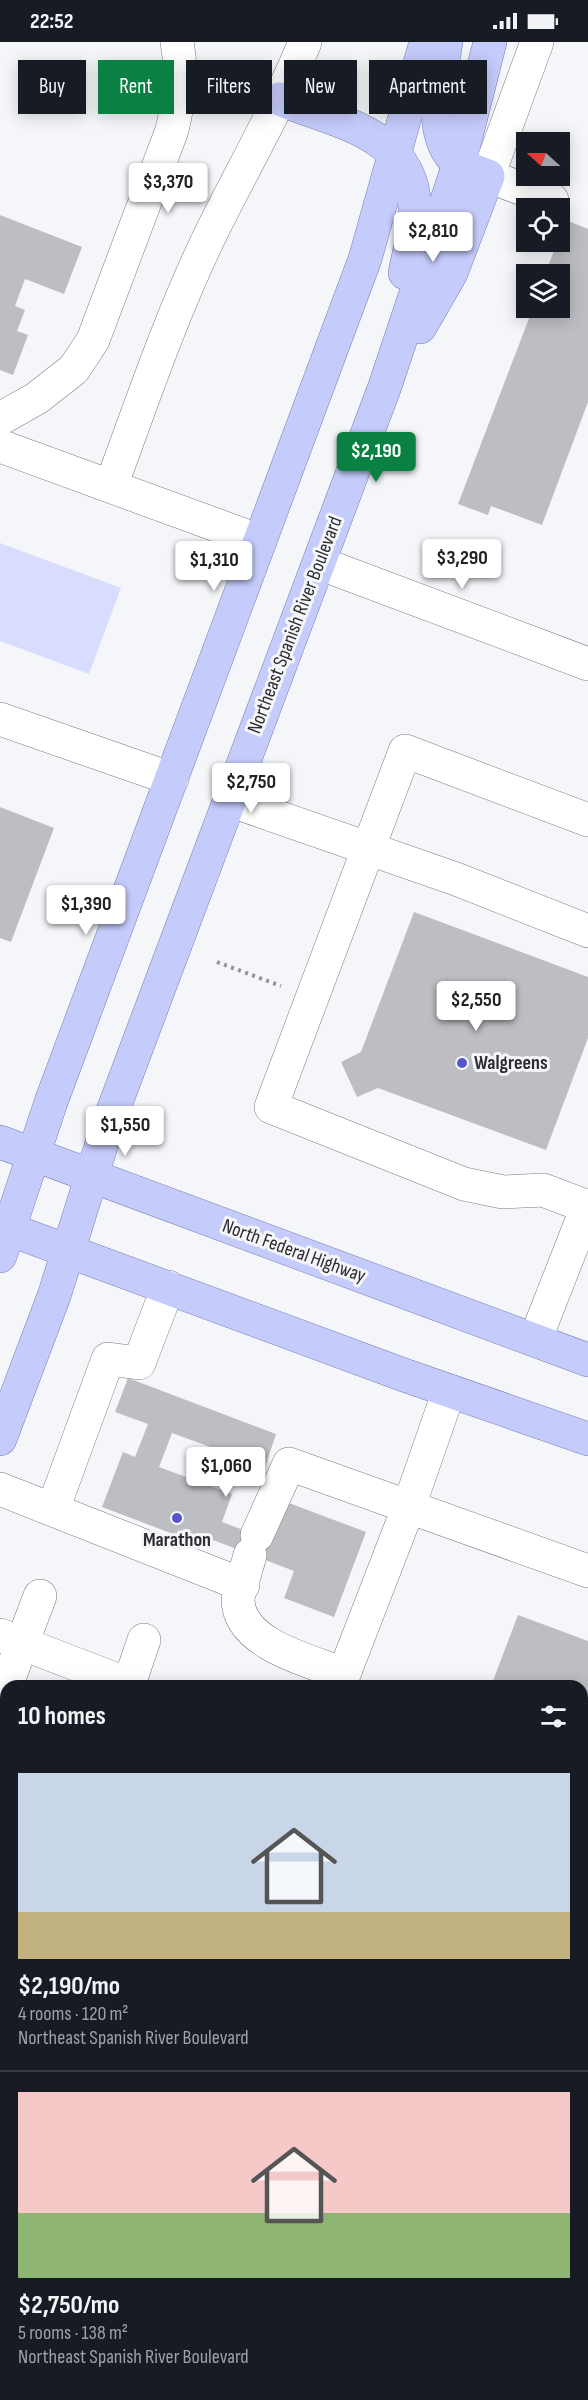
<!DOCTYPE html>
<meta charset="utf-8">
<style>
:root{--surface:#171b24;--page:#20242c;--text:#f1f3f6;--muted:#9ea1a6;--line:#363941;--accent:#0b8043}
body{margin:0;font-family:"Sofia Sans Condensed",sans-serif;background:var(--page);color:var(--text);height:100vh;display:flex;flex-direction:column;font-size:22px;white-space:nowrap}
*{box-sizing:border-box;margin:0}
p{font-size:20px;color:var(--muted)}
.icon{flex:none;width:33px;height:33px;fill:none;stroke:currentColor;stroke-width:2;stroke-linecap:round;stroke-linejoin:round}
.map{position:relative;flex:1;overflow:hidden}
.drawer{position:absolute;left:0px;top:1638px;width:588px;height:720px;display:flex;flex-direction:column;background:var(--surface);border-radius:18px 18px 0 0;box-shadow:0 3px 15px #0003}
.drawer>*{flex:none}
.top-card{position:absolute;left:18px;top:18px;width:552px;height:54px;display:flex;gap:12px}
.needle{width:39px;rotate:291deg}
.controls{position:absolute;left:516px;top:90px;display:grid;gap:12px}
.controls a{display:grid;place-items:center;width:54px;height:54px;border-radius:0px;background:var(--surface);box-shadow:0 3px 15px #0003;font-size:30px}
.price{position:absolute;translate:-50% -51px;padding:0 14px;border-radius:6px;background:#fff;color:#222;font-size:20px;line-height:39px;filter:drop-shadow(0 2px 3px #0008)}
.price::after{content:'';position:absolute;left:50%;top:36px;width:18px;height:14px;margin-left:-9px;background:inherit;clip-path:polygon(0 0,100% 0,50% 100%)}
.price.active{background:var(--accent);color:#fff}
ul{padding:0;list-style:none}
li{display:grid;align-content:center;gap:12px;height:318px;padding:0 18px}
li+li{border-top:2px solid var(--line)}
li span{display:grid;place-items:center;height:186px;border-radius:0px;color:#555}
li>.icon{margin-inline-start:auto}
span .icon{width:108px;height:108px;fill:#fffc;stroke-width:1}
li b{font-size:26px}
h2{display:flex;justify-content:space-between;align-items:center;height:72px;padding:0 18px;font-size:26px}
.chip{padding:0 21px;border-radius:0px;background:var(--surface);box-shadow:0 3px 15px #0003;font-size:21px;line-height:54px}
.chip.active{background:var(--accent);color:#fff}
.status{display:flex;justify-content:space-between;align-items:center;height:42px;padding:0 30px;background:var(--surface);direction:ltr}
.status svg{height:16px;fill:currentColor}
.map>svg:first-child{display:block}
.green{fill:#d8ddfd}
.building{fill:#bdbec2}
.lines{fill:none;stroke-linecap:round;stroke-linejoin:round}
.minor-casing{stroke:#7b7c7f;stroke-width:34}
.major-casing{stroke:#777db2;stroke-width:34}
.path{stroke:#939396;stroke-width:4;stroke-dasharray:3 4.5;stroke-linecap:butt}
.minor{stroke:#fff;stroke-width:33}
.major{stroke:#c5cbfb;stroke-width:33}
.poi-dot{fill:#5556cd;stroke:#f5f6fa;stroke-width:2}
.labels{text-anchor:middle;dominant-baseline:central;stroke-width:6;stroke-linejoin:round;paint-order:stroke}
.street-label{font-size:20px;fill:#2e2e30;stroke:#f5f6fa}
.poi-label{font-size:20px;font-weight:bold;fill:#2e2e30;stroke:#f5f6fa;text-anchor:start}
</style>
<div class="status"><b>22:52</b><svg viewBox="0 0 49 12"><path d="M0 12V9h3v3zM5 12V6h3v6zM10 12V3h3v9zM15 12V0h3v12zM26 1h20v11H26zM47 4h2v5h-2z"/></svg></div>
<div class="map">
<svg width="588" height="2358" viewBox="0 0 588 2358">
<rect width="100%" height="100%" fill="#f5f6fa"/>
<polygon class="green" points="0,501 121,546 89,632 0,599"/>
<g class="building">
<polygon points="0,173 82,205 64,252 25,237 15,264 25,268 17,289 28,293 13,333 0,328"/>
<polygon points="566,178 588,187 588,360 542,483 491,464 488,473 458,462 533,266 560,266 560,232 545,232"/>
<polygon points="0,765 54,786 11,900 0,896"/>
<polygon points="414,870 588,935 588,996 546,1108 378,1046 357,1055 341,1020 361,1010"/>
<polygon points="128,1336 276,1392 265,1425 172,1391 159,1425 232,1452 222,1480 257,1493 281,1458 366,1490 334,1575 284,1556 294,1529 213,1498 210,1506 102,1465 123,1410 135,1415 148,1382 115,1370"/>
<polygon points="518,1573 588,1599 588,1750 582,1748 582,1644 491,1644"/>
<polygon points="0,1964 6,1966 6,2112 0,2110"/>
</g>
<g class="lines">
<g class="minor-casing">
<g id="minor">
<polyline points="537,0 488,134 552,158"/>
<path d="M 0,377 L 37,356 L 74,327 L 93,298 L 172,88 C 179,58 183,31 177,0"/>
<polyline points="0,404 260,499"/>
<path d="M 111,444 C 143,357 173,268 214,185 C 245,123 279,64 305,0"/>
<polyline points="319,521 588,622"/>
<polyline points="0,677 172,737"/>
<polyline points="229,758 456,837 588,889"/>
<polyline points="588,778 405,709 271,1065 464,1142 503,1150 543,1148 588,1165"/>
<polyline points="535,1298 588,1163"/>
<polyline points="0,1447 243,1543"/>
<polyline points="53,1467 108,1317 139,1321 168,1245"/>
<polyline points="257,1493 289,1422 588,1529"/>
<path d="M 250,1513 C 248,1522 238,1552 238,1558 C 239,1603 311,1619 344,1632 L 409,1464 L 449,1349"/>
<polyline points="0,1593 133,1644"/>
<polyline points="129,1642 144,1598"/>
<polyline points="6,1644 40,1554"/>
<polyline points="582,1810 588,1807"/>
<polyline points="582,1877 588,1861"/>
<polyline points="0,2136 6,2139"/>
<polyline points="0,2241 6,2243"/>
<polyline points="582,2304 588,2287"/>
<polyline points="299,2352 315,2358"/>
<polyline points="562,2358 564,2352"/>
</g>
</g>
<g class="major-casing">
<g id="major">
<path d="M 280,57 C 337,81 413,90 415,167 C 415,189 409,210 405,231"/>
<path d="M 420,285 L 451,231 L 488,134 C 478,130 466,127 458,121 C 426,94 441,35 446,0"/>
<polyline points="0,1100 588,1318"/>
<polyline points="0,1184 404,1333 588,1397"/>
<polyline points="0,1214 51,1060 365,217 426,0"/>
<polyline points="0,1397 54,1254 108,1082 385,344 459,122 490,0"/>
</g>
</g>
<polyline class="path" points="217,920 281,944"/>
<use href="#minor" class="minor"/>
<use href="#major" class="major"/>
</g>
<g class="poi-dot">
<circle cx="462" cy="1021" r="6"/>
<circle cx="177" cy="1476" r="6"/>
</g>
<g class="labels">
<g class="street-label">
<text transform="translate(295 583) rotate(-69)">Northeast Spanish River Boulevard</text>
<text transform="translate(294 1209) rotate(20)">North Federal Highway</text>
</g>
<g class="poi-label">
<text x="474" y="1021">Walgreens</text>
<text x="177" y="1498" text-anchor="middle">Marathon</text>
</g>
</g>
</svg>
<div class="controls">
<a><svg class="needle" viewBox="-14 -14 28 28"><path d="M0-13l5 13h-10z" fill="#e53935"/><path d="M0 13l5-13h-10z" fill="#9ea1a6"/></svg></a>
<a><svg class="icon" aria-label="locate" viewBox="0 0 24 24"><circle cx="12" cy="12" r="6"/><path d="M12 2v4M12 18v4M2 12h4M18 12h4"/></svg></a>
<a><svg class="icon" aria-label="layers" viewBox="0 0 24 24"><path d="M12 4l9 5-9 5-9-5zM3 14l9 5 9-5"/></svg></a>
</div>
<b class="price" style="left:168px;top:172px">$3,370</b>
<b class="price" style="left:433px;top:221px">$2,810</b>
<b class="price active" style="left:376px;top:441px">$2,190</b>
<b class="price" style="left:462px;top:548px">$3,290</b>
<b class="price" style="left:214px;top:550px">$1,310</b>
<b class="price" style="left:251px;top:772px">$2,750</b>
<b class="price" style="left:86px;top:894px">$1,390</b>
<b class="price" style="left:476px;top:990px">$2,550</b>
<b class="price" style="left:125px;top:1115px">$1,550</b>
<b class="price" style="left:226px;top:1456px">$1,060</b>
<div class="top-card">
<a class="chip">Buy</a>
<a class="chip active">Rent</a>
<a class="chip">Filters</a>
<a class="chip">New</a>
<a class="chip">Apartment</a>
</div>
<section class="drawer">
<h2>10 homes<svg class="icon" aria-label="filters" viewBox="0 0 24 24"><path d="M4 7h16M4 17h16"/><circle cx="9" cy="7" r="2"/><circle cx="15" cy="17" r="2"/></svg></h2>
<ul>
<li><span style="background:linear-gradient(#c9d6e8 75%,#c2b280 0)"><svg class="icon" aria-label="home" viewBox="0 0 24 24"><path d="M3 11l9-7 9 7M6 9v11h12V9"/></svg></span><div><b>$2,190/mo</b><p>4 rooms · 120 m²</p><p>Northeast Spanish River Boulevard</p></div></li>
<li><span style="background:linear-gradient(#f6c9c9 65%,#8fb573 0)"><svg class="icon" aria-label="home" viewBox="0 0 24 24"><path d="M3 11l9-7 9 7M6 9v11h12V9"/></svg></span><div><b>$2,750/mo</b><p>5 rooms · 138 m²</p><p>Northeast Spanish River Boulevard</p></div></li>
</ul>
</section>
</div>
